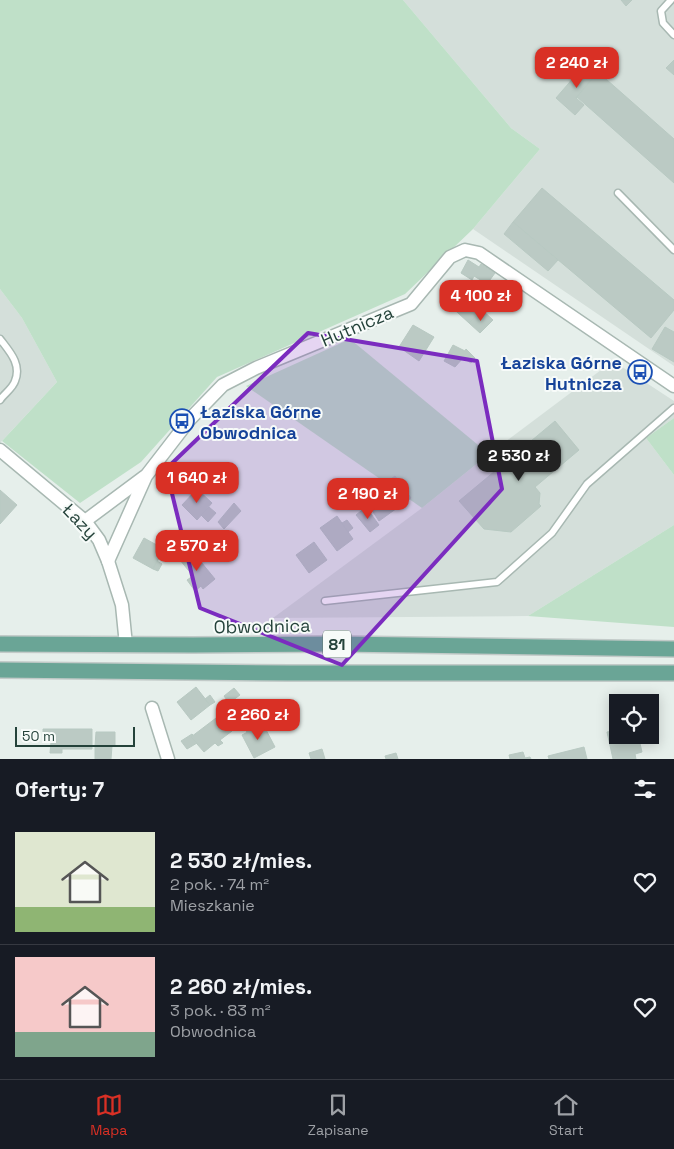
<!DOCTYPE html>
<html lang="pl">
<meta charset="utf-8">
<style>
:root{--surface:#171b24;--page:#20242c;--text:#f1f3f6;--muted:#9ea1a6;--line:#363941;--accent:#d93025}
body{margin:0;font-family:"Space Grotesk",sans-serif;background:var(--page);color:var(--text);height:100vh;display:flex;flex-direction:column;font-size:19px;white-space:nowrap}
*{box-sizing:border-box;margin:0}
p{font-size:16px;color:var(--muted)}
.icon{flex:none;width:28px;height:28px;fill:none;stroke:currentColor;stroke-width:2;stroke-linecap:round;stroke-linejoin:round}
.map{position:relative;height:759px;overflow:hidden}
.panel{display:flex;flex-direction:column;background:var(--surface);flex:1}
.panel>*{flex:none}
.tools{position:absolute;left:609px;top:694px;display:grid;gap:10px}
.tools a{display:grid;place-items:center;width:50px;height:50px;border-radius:0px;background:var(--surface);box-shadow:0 2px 12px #0003;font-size:25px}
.scale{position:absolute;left:15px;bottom:12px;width:120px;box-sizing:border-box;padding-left:5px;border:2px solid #24423a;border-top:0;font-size:14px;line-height:18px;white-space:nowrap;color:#24423a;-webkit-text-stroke:4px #f7fbf9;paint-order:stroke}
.price{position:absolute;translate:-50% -42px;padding:0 11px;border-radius:10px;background:var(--accent);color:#fff;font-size:16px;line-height:32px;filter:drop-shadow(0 1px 2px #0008)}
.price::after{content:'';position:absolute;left:50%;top:30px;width:15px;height:11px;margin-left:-8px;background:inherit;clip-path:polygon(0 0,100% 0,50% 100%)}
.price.current{background:#222;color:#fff}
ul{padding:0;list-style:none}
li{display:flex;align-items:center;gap:15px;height:125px;padding:0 15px}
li+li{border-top:1px solid var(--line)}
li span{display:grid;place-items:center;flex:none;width:140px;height:100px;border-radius:0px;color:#555}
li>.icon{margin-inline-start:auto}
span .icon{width:60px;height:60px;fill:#fffc;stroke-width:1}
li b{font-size:21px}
h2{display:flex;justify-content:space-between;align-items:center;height:60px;padding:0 15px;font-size:21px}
.tab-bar{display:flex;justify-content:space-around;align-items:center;height:70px;border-top:1px solid var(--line);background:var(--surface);font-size:14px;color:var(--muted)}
.tab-bar a{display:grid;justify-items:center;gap:2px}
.tab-bar .current{color:var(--accent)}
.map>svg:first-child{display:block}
.built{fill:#d4dfda}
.green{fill:#bfe0c8}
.building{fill:#bbcac4;stroke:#b8c9c2}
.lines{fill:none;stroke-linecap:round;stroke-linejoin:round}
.lane-casing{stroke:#a8b8b2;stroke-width:9}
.street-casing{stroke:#a8b8b2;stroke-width:15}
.primary-casing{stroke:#c2cac8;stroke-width:18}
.lane{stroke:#fff;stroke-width:6}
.street{stroke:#fff;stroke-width:12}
.primary{stroke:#6aa596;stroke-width:15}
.marked{fill:#7b2cbf;fill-opacity:0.2;stroke:#7b2cbf;stroke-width:4;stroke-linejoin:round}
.labels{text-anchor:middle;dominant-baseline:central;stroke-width:4;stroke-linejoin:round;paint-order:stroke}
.shield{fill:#f7fbf9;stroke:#637a73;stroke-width:1}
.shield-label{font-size:16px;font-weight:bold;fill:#24423a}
.street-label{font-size:18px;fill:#24423a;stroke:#f7fbf9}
.transit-label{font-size:18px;font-weight:bold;fill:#164399;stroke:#f7fbf9;text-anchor:end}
</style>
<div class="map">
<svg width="674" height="759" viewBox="0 0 674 759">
<rect width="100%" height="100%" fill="#e6efeb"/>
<g class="built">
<polygon points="403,0 674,0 674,366 473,229 540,149 511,128"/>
<polygon points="0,289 22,318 57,382 0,443"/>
<polygon points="613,361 674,401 674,418 646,438 674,475 674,525 528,616 273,618 422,508 489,454"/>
</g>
<g class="green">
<polygon points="0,0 403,0 511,128 540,149 473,229 405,294 217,377 141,462 80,503 2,441 57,382 22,318 0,289"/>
<polygon points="350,339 489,454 422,508 246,386"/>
<polygon points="674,418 674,475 646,438"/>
<polygon points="674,525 674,627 528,616"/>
</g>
<g class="building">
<polygon points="621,0 632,0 626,6"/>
<polygon points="674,60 674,75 666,68"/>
<polygon points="587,62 598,72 576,98 584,105 575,115 556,98"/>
<polygon points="598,72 674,139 674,183 577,97"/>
<polygon points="542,188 674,300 674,310 651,338 513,222"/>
<polygon points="513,222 558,260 548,271 504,234"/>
<polygon points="468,260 479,267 481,264 495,273 487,284 474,276 472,280 461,273"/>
<polygon points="459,290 482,310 469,323 447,303"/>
<polygon points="471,294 476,298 473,302 468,298"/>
<polygon points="482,310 493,320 480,333 469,323"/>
<polygon points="413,325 434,337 419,361 399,347"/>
<polygon points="665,327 674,332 674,362 652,349"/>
<polygon points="453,345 465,351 466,349 475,358 471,363 463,358 455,367 444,361"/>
<polygon points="555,421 579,450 535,487 540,493 539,504 541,506 511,532 484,529 459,501"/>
<polygon points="395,476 411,498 379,521 364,498"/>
<polygon points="197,489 212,503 197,520 182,505"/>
<polygon points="0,490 17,505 0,524"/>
<polygon points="234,503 241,511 224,529 218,522"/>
<polygon points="209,507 216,513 208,522 201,515"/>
<polygon points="366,507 379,525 370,532 356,515"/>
<polygon points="337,516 353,539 337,551 320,528"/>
<polygon points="347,520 353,528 348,532 342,523"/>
<polygon points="144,538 164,549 153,569 133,558"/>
<polygon points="314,542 327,560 309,573 296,555"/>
<polygon points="192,551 215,579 203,589 201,586 195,591 187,580 193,576 180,560"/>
<polygon points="157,561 162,564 158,571 153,569"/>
<polygon points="196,687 210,705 191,720 177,702"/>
<polygon points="234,688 240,695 229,703 224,696"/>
<polygon points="210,695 215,702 210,705 205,699"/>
<polygon points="237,701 244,711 226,723 218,714"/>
<polygon points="220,715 232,731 220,740 223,743 218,746 215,743 204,752 191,737"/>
<polygon points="618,718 618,735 630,735 631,737 638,735 642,752 635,754 636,759 613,759 607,732 613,731 610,719"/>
<polygon points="260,719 263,724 247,732 244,727"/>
<polygon points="263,724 275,747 254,758 242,735"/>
<polygon points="43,729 92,729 92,749 62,749 62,753 50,753 51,742 43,741"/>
<polygon points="96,732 115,732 115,746 95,746"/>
<polygon points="192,734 193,735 191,737 197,743 187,749 181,741"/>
<polygon points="95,746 112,746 111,759 95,759"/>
<polygon points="584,747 587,759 549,759 548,756"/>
<polygon points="322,749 325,759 311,759 309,753"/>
<polygon points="523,752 525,758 530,757 531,759 510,759 509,755"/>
<polygon points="396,753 398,759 386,759 385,756"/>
</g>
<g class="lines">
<g class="lane-casing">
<g id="lane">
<polyline points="671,0 661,11 663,23 674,35"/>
<polyline points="618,193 674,250"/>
<path d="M 0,339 C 9,351 22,364 15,381 C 13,388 4,394 0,400"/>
<polyline points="325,601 497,582 552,533 587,484 674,408"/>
</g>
</g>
<g class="street-casing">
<g id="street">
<polyline points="0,450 85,521 99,540 108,561 122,605 126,645"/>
<polyline points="85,521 144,477"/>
<polyline points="108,561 146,476 190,419 223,385 256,368 411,304 450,257 465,250 479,253 674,386"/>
<polyline points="152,708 168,759"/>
</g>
</g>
<g class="primary-casing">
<g id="primary">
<polyline points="0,644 193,645 340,644 674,649"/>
<polyline points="0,670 289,673 674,673"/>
</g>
</g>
<use href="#lane" class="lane"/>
<use href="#street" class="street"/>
<use href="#primary" class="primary"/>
</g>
<path class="marked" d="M 308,333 L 477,361 L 502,489 L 342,665 L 200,608 L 166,469 Z"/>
<defs>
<g id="bus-ring" transform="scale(1.25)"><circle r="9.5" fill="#f7fbf9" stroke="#1a4fb4" stroke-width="1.5"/><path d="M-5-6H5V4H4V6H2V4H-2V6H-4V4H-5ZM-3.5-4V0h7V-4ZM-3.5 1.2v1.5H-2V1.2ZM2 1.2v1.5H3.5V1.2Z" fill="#1a4fb4"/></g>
</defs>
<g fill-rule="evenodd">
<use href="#bus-ring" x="640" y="372"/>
<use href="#bus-ring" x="182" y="421"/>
</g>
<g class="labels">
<rect class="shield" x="323" y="630.5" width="28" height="27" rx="4"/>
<g class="shield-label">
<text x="337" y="644">81</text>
</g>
<g class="street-label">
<text transform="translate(357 326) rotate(-23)">Hutnicza</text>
<text transform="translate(80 521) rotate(46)">Łazy</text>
<text transform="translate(262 626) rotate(-1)">Obwodnica</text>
</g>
<g class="transit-label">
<text x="622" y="362">Łaziska Górne<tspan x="622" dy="21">Hutnicza</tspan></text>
<text x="200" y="411" text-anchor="start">Łaziska Górne<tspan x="200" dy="21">Obwodnica</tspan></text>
</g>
</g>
</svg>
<div class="tools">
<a><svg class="icon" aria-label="locate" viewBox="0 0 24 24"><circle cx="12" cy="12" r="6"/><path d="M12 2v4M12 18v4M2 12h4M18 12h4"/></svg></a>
</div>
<div class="scale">50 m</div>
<b class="price" style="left:577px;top:89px">2 240 zł</b>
<b class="price" style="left:481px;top:322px">4 100 zł</b>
<b class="price current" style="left:519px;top:482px">2 530 zł</b>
<b class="price" style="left:197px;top:504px">1 640 zł</b>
<b class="price" style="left:368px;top:520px">2 190 zł</b>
<b class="price" style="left:197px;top:572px">2 570 zł</b>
<b class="price" style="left:258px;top:741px">2 260 zł</b>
</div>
<section class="panel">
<h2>Oferty: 7<svg class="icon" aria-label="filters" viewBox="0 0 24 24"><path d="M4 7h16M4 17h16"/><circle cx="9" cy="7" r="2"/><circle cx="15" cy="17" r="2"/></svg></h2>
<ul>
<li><span style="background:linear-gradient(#dfe7d0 75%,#8fb573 0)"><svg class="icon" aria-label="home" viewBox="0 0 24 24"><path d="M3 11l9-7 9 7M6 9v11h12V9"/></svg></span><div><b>2 530 zł/mies.</b><p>2 pok. · 74 m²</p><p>Mieszkanie</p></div><svg class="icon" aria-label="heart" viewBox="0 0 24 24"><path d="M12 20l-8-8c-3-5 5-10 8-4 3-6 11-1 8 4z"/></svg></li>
<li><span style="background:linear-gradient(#f6c9c9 75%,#7fa58c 0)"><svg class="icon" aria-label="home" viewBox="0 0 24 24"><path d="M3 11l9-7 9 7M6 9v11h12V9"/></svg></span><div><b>2 260 zł/mies.</b><p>3 pok. · 83 m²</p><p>Obwodnica</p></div><svg class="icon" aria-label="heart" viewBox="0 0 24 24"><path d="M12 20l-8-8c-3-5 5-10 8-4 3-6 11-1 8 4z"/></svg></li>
</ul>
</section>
<nav class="tab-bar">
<a class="current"><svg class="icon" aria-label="map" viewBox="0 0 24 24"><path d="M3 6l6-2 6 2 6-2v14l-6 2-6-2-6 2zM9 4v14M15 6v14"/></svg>Mapa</a>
<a><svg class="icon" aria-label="saved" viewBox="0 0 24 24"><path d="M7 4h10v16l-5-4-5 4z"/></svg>Zapisane</a>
<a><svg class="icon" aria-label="home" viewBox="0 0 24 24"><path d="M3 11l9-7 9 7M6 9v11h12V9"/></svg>Start</a>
</nav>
